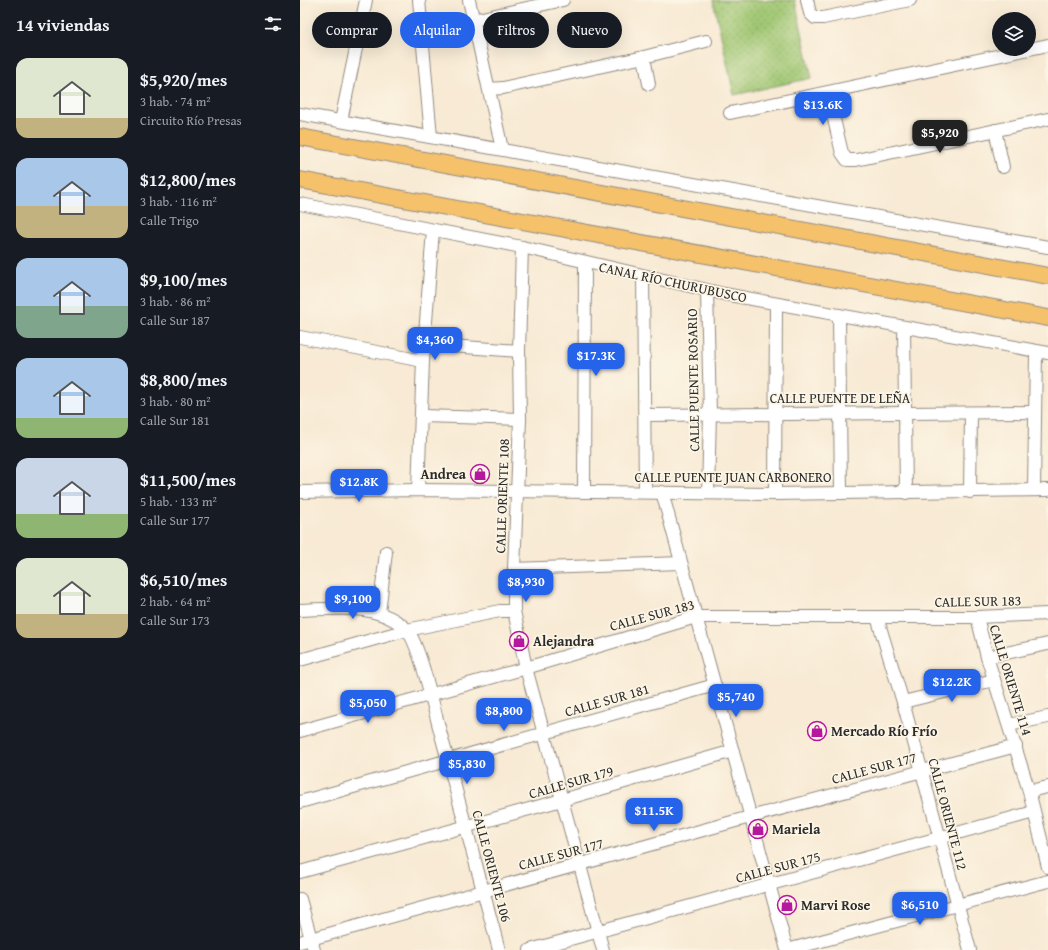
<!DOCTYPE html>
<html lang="es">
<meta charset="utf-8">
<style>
:root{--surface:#171b24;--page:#20242c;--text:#f1f3f6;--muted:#9ea1a6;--accent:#2563eb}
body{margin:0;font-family:"Gentium Book Plus",serif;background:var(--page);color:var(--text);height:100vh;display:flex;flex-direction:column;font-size:15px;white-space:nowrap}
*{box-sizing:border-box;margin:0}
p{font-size:13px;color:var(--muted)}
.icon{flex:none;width:22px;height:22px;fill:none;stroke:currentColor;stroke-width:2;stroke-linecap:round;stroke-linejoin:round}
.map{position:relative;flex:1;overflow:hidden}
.drawer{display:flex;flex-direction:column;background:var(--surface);width:300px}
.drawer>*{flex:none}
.guide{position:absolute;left:12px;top:12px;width:380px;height:36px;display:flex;gap:8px}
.controls{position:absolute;left:692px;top:12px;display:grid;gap:8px}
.controls a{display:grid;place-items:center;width:44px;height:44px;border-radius:50%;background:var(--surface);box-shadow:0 4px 16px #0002;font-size:20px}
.price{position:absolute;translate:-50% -34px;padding:0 9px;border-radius:8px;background:var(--accent);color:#fff;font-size:13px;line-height:26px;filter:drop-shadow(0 1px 2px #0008)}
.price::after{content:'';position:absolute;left:50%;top:24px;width:12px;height:9px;margin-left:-6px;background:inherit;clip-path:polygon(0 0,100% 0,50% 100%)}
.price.active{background:#222;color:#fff}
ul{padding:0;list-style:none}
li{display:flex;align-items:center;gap:12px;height:100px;padding:0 16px}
li span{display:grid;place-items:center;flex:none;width:112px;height:80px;border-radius:12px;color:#555}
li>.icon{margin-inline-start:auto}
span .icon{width:48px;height:48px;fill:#fffc;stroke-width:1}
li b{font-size:17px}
h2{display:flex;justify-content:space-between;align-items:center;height:48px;padding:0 16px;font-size:17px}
.pill{padding:0 14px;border-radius:18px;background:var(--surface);box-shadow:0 4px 16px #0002;font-size:14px;line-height:36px}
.pill.active{background:var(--accent);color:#fff}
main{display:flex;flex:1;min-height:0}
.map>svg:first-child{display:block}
.park{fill:url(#park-dots);stroke:#65784e}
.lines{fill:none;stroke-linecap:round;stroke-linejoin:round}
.minor-casing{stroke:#928a80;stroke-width:14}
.major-casing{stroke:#928a80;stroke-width:18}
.minor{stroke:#fff;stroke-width:12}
.major{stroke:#f5c16b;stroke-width:16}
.labels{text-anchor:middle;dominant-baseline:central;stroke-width:3.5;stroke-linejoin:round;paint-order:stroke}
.street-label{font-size:14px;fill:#2b2b2b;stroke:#fcf5e5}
.poi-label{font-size:14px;font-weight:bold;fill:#2b2b2b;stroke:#fcf5e5;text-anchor:start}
</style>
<main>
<section class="drawer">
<h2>14 viviendas<svg class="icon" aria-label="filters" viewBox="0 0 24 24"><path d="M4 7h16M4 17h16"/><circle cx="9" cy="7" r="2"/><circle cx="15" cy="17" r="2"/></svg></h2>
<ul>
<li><span style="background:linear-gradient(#dfe7d0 75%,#c2b280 0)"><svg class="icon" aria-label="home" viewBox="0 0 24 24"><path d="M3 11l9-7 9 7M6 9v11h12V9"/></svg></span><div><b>$5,920/mes</b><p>3 hab. · 74 m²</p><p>Circuito Río Presas</p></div></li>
<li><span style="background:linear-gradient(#a9c7e8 60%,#c2b280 0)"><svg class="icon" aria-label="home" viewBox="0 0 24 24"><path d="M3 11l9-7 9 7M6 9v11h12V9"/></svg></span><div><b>$12,800/mes</b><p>3 hab. · 116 m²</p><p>Calle Trigo</p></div></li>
<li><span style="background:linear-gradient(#a9c7e8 60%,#7fa58c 0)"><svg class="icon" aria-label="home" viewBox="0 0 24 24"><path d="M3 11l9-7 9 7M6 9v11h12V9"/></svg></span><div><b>$9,100/mes</b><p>3 hab. · 86 m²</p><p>Calle Sur 187</p></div></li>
<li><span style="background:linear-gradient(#a9c7e8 75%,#8fb573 0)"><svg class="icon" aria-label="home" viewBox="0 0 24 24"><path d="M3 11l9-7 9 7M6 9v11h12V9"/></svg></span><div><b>$8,800/mes</b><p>3 hab. · 80 m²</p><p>Calle Sur 181</p></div></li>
<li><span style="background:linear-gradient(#c9d6e8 70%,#8fb573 0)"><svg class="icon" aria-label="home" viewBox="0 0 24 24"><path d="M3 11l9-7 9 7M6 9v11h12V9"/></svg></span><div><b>$11,500/mes</b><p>5 hab. · 133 m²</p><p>Calle Sur 177</p></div></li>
<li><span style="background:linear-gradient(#dfe7d0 70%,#c2b280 0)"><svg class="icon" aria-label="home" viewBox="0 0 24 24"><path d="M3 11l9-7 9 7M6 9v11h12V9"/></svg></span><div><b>$6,510/mes</b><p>2 hab. · 64 m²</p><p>Calle Sur 173</p></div></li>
</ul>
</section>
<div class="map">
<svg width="748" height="950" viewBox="0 0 748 950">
<defs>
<pattern id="park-dots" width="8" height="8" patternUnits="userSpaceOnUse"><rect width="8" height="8" fill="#9fc671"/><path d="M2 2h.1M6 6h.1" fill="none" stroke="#89aa62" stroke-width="1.8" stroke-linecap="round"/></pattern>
</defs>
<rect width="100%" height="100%" fill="#fcf5e5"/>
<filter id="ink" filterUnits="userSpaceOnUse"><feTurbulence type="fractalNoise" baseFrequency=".025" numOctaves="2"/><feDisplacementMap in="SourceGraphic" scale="8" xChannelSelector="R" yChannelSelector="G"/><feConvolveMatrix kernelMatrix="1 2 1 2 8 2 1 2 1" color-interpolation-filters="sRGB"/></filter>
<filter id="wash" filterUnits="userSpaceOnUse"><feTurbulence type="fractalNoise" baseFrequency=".012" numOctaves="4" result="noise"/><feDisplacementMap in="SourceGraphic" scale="16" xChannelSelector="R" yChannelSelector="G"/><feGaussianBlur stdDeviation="0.9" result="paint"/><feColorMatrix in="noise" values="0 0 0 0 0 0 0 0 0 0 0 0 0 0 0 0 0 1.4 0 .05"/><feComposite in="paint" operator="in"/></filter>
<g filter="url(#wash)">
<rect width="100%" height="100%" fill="#f8ead4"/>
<polygon class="park" points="413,0 495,0 512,78 434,95"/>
</g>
<g filter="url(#ink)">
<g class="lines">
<g class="minor-casing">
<g id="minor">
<polyline points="119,0 131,137"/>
<polyline points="169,0 202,149"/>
<polyline points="507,0 510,13 515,18 523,18 610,0"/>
<polyline points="173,20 263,0"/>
<polyline points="344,57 349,84"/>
<polyline points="189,89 203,88 344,57 406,41"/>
<polyline points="528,94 542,153 547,160 556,160 748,119"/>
<polyline points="430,113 748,45"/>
<polyline points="0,114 748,247"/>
<polyline points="41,121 66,0"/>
<polyline points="695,130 703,167"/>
<polyline points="0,204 222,247 424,294 748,353"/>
<polyline points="222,247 219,351 220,419 214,569 214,611 226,668 303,950"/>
<polyline points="343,276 345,492"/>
<polyline points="407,291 410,413 408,493"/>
<polyline points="539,315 541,493"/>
<polyline points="604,327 606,493"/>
<polyline points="0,337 123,361"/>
<polyline points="124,344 219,351"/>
<polyline points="346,415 735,412"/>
<polyline points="122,416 220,419"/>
<polyline points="118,490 123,361 133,230"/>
<polyline points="734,490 736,351"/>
<polyline points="0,492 118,490 475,494 748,490"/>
<polyline points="284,492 285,263"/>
<polyline points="362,492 487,950"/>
<polyline points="670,492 671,413"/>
<polyline points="475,494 476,304"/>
<polyline points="214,569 381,563"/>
<path d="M 0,610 C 35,609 79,602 107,630 C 120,645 134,709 140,731 C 159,804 180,877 199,950"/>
<polyline points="79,613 86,552"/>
<polyline points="577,617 603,702 670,950"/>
<polyline points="677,617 687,657 729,791 748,867"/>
<polyline points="687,657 748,644"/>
<polyline points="0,660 107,630 200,611 214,611"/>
<polyline points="603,702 694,680"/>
<polyline points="709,725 748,717"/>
<polyline points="0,731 226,668 396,617 677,617 748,614"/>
<polyline points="729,791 748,787"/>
<polyline points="0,802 415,685"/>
<polyline points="0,872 262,800 433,751"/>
<polyline points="0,899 14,950"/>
<polyline points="0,942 450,817 716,746"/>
<polyline points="230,950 734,812"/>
<polyline points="487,950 748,881"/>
</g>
</g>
<g class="major-casing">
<g id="major">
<polyline points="0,137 748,276"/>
<polyline points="0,180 748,318"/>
</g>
</g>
<use href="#minor" class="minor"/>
<use href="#major" class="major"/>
</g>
</g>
<defs>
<g id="shop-ring" transform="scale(1)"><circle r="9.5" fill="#fcf5e5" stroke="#b5179e" stroke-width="1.5"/><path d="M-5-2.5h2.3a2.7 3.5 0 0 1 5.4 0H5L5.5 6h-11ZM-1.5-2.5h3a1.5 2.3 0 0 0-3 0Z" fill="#b5179e"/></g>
</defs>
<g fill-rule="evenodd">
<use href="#shop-ring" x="180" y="474"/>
<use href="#shop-ring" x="219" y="641"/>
<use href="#shop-ring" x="517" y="731"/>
<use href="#shop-ring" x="458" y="829"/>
<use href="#shop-ring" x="487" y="905"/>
</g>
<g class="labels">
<g class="street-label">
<text transform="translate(373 282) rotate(12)">CANAL RÍO CHURUBUSCO</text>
<text transform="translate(393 380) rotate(-91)">CALLE PUENTE ROSARIO</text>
<text x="540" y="398">CALLE PUENTE DE LEÑA</text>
<text x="433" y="477">CALLE PUENTE JUAN CARBONERO</text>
<text transform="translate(202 496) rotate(-88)">CALLE ORIENTE 108</text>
<text transform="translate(678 601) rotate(-1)">CALLE SUR 183</text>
<text transform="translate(352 615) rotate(-15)">CALLE SUR 183</text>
<text transform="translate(711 680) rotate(73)">CALLE ORIENTE 114</text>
<text transform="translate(307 700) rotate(-16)">CALLE SUR 181</text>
<text transform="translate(574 768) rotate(-15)">CALLE SUR 177</text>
<text transform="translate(271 782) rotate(-16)">CALLE SUR 179</text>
<text transform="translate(648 814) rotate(75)">CALLE ORIENTE 112</text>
<text transform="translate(261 854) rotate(-15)">CALLE SUR 177</text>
<text transform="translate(192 866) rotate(75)">CALLE ORIENTE 106</text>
<text transform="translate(478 867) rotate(-15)">CALLE SUR 175</text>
</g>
<g class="poi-label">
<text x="166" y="474" text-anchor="end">Andrea</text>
<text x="233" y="641">Alejandra</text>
<text x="531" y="731">Mercado Río Frío</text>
<text x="472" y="829">Mariela</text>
<text x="501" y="905">Marvi Rose</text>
</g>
</g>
</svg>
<div class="controls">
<a><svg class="icon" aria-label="layers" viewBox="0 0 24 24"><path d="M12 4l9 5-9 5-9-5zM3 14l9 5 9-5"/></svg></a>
</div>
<b class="price" style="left:523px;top:126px">$13.6K</b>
<b class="price active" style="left:640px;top:154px">$5,920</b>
<b class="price" style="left:135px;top:361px">$4,360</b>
<b class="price" style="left:296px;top:377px">$17.3K</b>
<b class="price" style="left:59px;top:503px">$12.8K</b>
<b class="price" style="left:226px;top:603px">$8,930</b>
<b class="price" style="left:53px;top:620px">$9,100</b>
<b class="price" style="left:652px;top:703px">$12.2K</b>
<b class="price" style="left:436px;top:718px">$5,740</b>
<b class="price" style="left:68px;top:724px">$5,050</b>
<b class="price" style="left:204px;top:732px">$8,800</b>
<b class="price" style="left:167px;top:785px">$5,830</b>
<b class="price" style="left:354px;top:832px">$11.5K</b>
<b class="price" style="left:620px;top:926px">$6,510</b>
<div class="guide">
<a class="pill">Comprar</a>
<a class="pill active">Alquilar</a>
<a class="pill">Filtros</a>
<a class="pill">Nuevo</a>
</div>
</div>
</main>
